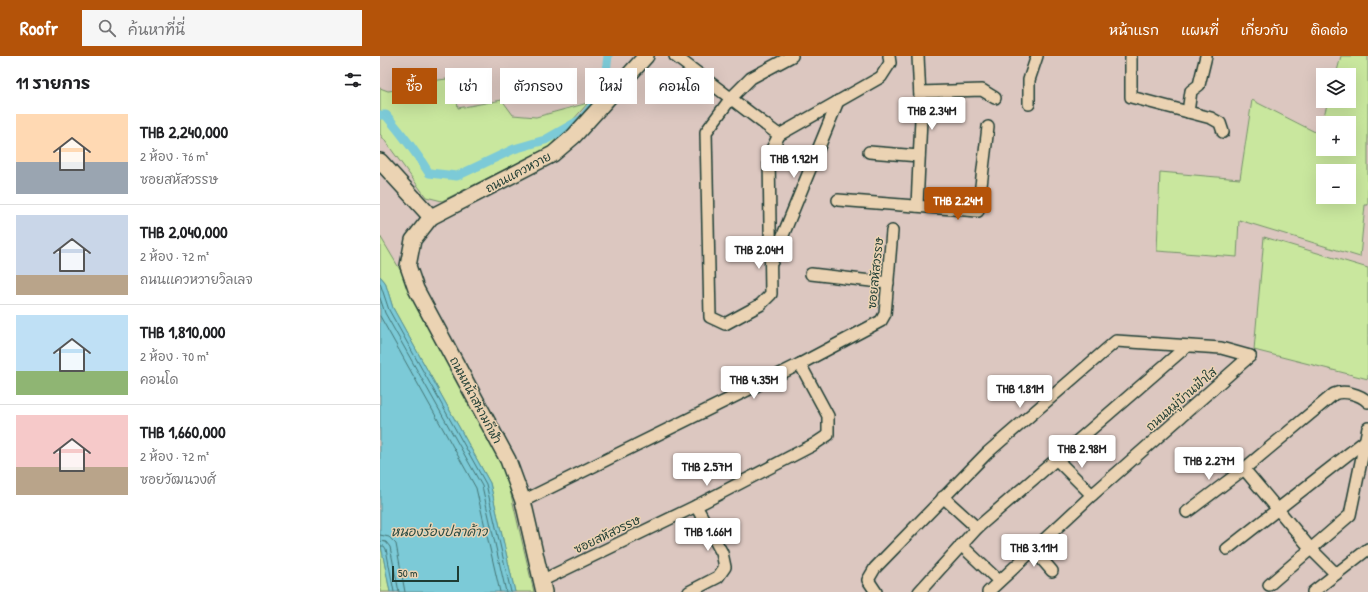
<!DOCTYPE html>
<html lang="th">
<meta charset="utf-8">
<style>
:root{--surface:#fff;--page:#f6f6f6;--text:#202124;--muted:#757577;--line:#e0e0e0;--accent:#b45309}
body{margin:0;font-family:"Patrick Hand","Playpen Sans Thai",sans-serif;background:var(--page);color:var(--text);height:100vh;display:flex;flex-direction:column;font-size:15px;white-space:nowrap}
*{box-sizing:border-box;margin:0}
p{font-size:13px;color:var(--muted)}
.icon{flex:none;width:22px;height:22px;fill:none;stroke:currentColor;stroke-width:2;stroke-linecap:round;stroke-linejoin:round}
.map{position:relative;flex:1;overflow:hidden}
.sheet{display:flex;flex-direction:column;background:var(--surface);width:380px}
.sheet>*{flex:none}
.top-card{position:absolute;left:12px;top:12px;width:380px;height:36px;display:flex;gap:8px}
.fabs{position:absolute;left:936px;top:12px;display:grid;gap:8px}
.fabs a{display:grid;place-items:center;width:40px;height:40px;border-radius:0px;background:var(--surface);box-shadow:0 4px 16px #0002;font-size:20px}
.scale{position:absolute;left:12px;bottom:10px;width:67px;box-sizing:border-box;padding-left:4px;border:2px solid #1f3d34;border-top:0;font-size:11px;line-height:14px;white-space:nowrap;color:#1f3d34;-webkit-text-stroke:3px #ebd3b3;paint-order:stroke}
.price{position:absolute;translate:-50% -34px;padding:0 9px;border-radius:4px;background:#fff;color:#222;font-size:13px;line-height:26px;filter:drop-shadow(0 1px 2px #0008)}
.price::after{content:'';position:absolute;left:50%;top:24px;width:12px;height:9px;margin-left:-6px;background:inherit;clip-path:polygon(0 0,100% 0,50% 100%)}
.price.on{background:var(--accent);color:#fff}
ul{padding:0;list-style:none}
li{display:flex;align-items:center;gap:12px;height:100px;padding:0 16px}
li+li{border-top:1px solid var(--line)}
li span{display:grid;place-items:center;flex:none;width:112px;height:80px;border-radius:0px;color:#555}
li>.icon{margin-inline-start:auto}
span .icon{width:48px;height:48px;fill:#fffc;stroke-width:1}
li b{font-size:17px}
h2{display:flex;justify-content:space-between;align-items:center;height:48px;padding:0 16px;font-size:17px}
.tag{padding:0 14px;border-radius:0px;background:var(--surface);box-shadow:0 4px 16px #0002;font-size:14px;line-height:36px}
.tag.on{background:var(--accent);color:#fff}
header{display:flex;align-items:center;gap:24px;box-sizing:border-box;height:56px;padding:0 20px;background:var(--accent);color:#fff}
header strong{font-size:19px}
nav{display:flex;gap:22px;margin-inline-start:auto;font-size:14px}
.search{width:280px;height:36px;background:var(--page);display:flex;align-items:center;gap:10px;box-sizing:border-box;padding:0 14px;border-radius:0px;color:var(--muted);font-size:15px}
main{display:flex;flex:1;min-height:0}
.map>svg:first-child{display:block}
.green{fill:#c9e79e;stroke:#749269;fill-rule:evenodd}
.water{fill:#7bcad7;stroke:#569296}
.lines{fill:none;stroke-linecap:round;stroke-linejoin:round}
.shore{stroke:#447575;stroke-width:1}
.canal{stroke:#7bcad7;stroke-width:9}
.street-casing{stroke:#1f3d34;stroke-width:14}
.secondary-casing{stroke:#1f3d34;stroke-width:18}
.street{stroke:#ebd3b3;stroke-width:11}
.secondary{stroke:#ebd3b3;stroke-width:15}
.labels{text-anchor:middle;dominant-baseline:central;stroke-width:3;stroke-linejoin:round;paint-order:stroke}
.street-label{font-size:12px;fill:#1f3d34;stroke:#ebd3b3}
.water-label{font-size:13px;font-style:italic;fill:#284b44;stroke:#ebd3b3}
</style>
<header>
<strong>Roofr</strong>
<div class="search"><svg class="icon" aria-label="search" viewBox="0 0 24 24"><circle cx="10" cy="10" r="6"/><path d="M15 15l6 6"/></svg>ค้นหาที่นี่</div>
<nav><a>หน้าแรก</a><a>แผนที่</a><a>เกี่ยวกับ</a><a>ติดต่อ</a></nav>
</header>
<main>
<section class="sheet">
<h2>11 รายการ<svg class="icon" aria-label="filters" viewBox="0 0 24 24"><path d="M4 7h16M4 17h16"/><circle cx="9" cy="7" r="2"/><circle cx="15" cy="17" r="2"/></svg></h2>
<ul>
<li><span style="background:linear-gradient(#ffd9b3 60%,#9aa5b1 0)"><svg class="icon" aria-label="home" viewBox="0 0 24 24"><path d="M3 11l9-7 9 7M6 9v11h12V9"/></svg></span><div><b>THB 2,240,000</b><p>2 ห้อง · 76 m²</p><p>ซอยสหัสวรรษ</p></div></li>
<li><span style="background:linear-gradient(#c9d6e8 75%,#b9a48a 0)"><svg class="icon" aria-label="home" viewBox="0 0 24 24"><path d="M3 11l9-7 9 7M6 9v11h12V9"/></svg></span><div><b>THB 2,040,000</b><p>2 ห้อง · 72 m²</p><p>ถนนแควหวายวิลเลจ</p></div></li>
<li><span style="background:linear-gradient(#bfe0f5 70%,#8fb573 0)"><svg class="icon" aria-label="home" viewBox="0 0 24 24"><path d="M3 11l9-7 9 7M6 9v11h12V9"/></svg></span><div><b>THB 1,810,000</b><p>2 ห้อง · 70 m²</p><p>คอนโด</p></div></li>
<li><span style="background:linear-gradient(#f6c9c9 65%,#b9a48a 0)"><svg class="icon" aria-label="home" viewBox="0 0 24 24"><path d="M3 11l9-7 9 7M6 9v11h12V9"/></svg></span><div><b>THB 1,660,000</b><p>2 ห้อง · 72 m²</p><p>ซอยวัฒนวงศ์</p></div></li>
</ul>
</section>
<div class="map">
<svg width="988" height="536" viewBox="0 0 988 536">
<rect width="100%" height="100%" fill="#dcc7c0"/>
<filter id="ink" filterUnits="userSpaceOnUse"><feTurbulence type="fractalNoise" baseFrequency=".025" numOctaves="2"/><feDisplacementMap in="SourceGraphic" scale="8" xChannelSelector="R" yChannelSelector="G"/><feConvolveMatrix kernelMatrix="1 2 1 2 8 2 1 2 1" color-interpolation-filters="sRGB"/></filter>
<g filter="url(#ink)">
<g class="green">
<path d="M 961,0 L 988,0 L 988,149 L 985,149 L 980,201 L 859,164 L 857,201 L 777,195 L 780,116 L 860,123 L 872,44 L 939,78 L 948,45 L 969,45 L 969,19 L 956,19 ZM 943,67 L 969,67 L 969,93 L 943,93 ZM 943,115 L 969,115 L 969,141 L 943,141 Z"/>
<polygon points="67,23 74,24 78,52 122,44 133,59 156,61 208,47 169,91 62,145 46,141 0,78 0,32 8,35 16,34 26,28"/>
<polygon points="0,180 31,232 124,409 154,536 135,536 110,427 13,252 5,226 0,220"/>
<polygon points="884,181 988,212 988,323 874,294"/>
<polygon points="0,484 10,536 0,536"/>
</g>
<polygon class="water" points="0,220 5,226 13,252 110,427 135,536 10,536 0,484"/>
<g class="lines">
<g class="shore">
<polyline points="0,227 9,254 106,428 131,536"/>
<polyline points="0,242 5,257 102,430 126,536"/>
<polyline points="0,260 96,432 120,536"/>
<polyline points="0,479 9,481 16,488 25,536"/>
<polyline points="0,485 6,486 10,491 19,536"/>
<polyline points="0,490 4,490 6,493 14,536"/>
</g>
<path class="canal" d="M 0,59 L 6,59 C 22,78 36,96 49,117 L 77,120 L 134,93 L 165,84 L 202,63 L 215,46 L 226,16 L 228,0"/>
<g class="street-casing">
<g id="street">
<polyline points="295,0 399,79"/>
<polyline points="412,0 371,22 351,42 326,76 330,261 345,268 380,249 391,238 389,99 399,79 501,21 510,7 509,0"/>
<polyline points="751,0 751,41 831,62 840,67 843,76"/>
<polyline points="540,36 602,34 615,42"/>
<polyline points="649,48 649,24 657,0"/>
<polyline points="808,56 811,35 819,29 826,0"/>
<polyline points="489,96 539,100"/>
<polyline points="458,144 598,155 608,71"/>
<polyline points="537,150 541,63 538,0"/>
<polyline points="392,206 458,45"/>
<polyline points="431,218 508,227"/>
<polyline points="676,403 712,439"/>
<polyline points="864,413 931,493 956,518"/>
<polyline points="563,441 597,472"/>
<polyline points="143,445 420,308 501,265 505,258 506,247 512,175"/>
<path d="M 807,456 L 864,413 L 954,338 C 964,334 980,338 988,346"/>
<polyline points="581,489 619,525"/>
<polyline points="653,493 672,515"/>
<polyline points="847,493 985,385"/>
<polyline points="161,525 316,450 433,389 448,379 448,360 420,308"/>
<polyline points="889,529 970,459 988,372"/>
<polyline points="309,536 338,521 345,511 342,497 316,450"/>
<polyline points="496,536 488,524 495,512 607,397 736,285 841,292 870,300"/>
<polyline points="539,536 597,472 807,290"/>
<polyline points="608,536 712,439 870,300"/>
<polyline points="933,536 988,493"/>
</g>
</g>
<g class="secondary-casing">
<g id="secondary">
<polyline points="0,105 51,161 173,98 194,80 266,0"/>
<polyline points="51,161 33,184 28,210 36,233 128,404 143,445 164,536"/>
</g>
</g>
<use href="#street" class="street"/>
<use href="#secondary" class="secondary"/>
</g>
</g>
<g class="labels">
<g class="street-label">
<text transform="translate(138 116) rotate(-28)">ถนนแควหวาย</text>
<text transform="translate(495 217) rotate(-84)">ซอยสหัสวรรษ</text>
<text transform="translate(801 343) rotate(-41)">ถนนหมู่บ้านฟ้าใส</text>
<text transform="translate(96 344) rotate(62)">ถนนหน้าสนามกีฬา</text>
<text transform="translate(227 478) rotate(-26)">ซอยสหัสวรรษ</text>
</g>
<g class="water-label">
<text x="59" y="475">หนองร่องปลาค้าว</text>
</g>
</g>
</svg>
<div class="fabs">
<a><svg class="icon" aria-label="layers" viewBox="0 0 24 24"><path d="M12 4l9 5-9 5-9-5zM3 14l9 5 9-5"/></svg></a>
<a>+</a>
<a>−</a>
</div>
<div class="scale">50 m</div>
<b class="price" style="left:552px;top:75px">THB 2.34M</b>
<b class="price" style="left:414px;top:123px">THB 1.92M</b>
<b class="price on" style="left:578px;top:165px">THB 2.24M</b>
<b class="price" style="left:379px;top:214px">THB 2.04M</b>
<b class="price" style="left:374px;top:344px">THB 4.35M</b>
<b class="price" style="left:640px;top:353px">THB 1.81M</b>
<b class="price" style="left:702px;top:413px">THB 2.98M</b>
<b class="price" style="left:829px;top:425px">THB 2.27M</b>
<b class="price" style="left:327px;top:431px">THB 2.57M</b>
<b class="price" style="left:328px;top:496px">THB 1.66M</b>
<b class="price" style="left:654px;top:512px">THB 3.11M</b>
<div class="top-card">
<a class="tag on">ซื้อ</a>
<a class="tag">เช่า</a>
<a class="tag">ตัวกรอง</a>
<a class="tag">ใหม่</a>
<a class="tag">คอนโด</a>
</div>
</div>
</main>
